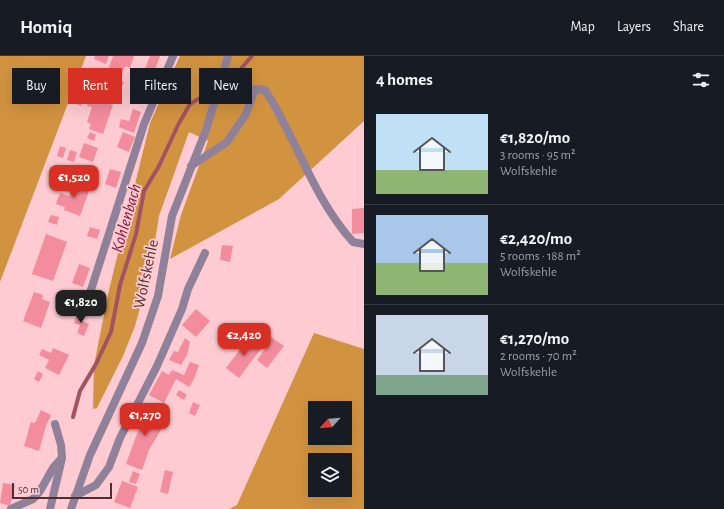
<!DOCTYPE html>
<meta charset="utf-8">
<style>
:root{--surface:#171b24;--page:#20242c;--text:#f1f3f6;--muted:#9ea1a6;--line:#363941;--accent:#d93025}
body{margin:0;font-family:"Alegreya Sans",sans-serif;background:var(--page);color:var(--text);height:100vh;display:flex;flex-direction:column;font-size:15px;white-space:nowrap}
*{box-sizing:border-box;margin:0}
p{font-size:13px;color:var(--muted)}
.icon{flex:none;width:22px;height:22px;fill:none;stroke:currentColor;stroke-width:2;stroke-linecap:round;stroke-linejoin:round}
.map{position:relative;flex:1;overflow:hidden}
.panel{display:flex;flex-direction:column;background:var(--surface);width:360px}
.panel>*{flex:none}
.top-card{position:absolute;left:12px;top:12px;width:292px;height:36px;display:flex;gap:8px}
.needle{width:26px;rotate:244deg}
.fabs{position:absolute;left:308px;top:345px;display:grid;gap:8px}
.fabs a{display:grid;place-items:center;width:44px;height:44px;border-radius:0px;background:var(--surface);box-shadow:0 4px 16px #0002;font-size:20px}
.scale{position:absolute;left:12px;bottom:10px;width:100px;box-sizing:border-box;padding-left:4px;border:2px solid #4f2e33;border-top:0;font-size:11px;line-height:14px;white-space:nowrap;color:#4f2e33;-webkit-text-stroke:3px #fdcbd1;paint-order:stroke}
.price{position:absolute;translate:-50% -34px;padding:0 9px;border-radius:8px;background:var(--accent);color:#fff;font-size:13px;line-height:26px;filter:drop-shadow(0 1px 2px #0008)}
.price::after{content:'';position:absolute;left:50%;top:24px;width:12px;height:9px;margin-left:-6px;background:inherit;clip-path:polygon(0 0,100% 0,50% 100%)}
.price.selected{background:#222;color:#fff}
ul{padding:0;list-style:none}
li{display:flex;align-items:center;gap:12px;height:100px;padding:0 12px}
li+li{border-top:1px solid var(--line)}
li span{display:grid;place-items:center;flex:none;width:112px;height:80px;border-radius:0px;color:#555}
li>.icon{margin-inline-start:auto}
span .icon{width:48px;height:48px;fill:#fffc;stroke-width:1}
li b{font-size:17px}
h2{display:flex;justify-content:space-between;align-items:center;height:48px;padding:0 12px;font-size:17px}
.chip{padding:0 14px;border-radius:0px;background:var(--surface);box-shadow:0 4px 16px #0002;font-size:14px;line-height:36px}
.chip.selected{background:var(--accent);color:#fff}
header{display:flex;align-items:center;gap:24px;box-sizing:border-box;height:56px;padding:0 20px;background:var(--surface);border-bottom:1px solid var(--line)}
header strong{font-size:19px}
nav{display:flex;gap:22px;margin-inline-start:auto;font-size:14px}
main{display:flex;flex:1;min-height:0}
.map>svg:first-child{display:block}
.forest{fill:#d29340;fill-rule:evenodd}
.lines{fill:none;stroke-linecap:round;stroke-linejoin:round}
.stream{stroke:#a05360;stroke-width:4}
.building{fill:#f38d9d}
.service{stroke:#90819b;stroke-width:8}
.minor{stroke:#90819b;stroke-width:8}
.tertiary{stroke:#90819b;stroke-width:8}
.labels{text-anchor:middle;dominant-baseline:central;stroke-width:3.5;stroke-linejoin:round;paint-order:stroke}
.street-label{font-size:16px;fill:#4f2e33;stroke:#fdcbd1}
.water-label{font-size:17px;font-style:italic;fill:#8b1137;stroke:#fdcbd1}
</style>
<header>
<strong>Homiq</strong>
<nav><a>Map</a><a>Layers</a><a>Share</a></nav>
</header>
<main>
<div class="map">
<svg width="364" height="453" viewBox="0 0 364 453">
<rect width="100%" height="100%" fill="#fdcbd1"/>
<g class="forest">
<polygon points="0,0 86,0 0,226"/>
<polygon points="180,0 364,0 364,65 279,143 170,203 181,159 208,85 189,76 159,160 150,216 135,270 123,300 97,352 93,353 94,309 109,234 150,67"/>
<path d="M 314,277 L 364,293 L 364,453 L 229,453 L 237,449 ZM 315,352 L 345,352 L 345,382 L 315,382 ZM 315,404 L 345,404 L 345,434 L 315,434 Z"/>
</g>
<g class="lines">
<polyline class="stream" points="73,361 80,335 96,308 111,276 120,229 136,178 144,135 159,110 178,69 190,48 233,22 252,0"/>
</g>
<g class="building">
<polygon points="95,0 109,0 106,8 94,3"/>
<polygon points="113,0 134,0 130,12 125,10 122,19 108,14"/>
<polygon points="150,0 160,0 150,27 141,23"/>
<polygon points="106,18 124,26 118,38 114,37 112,42 104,39 106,35 100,32"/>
<polygon points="85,19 95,23 91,33 88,32 81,50 74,47"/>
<polygon points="141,29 150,32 148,38 139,34"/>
<polygon points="91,36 110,43 108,47 113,49 103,78 89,73 91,68 87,66 92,51 87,50"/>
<polygon points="133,53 141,56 134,77 119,71 121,63 129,65"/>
<polygon points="90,76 96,79 94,85 87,82"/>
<polygon points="123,76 135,81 129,96 117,91"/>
<polygon points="84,87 98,92 93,106 79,101"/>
<polygon points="60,90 66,92 63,102 57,100"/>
<polygon points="70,94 77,96 74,106 67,104"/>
<polygon points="110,113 121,116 116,132 105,128"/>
<polygon points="74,126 90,132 80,160 64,154 65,151 56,148 60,137 69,140"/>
<polygon points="64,127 70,129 67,136 61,133"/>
<polygon points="364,152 364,177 352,178 352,153"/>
<polygon points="51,159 59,161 57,169 48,166"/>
<polygon points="90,171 100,174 97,183 87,180"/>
<polygon points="46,178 67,186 53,225 32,218"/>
<polygon points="222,189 233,190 230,206 220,204"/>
<polygon points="79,208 90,212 83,231 72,227"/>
<polygon points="34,236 43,239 42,243 50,246 41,272 23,265"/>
<polygon points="196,253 210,265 196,281 182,269"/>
<polygon points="78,255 84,257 82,265 89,268 84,280 77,277 80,269 74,267"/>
<polygon points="250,280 263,290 239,322 226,312"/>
<polygon points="271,281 284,290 267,312 257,304 266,292 263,290"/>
<polygon points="185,282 190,286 187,299 181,309 169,304 174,295 178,296"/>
<polygon points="53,292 69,299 59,319 45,312 49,304 39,299 42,293 51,297"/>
<polygon points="190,306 199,309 194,323 189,331 176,323 164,347 149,339 162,315 169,319 172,314 184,319"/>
<polygon points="38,315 43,318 39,326 34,323"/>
<polygon points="179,334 187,339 184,344 176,339"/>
<polygon points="193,346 200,349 195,360 189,357"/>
<polygon points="149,349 162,358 159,363 165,367 149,394 142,414 126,408 139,372 136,369"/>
<polygon points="41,354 51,359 46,370 39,395 24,390 31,366 35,367"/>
<polygon points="165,414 173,416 168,438 160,436"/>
<polygon points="133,415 140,418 136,428 129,426"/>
<polygon points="122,425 138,431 130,452 114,446"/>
<polygon points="3,427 15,429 10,450 0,447"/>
</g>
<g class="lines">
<g class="service">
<path d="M 191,110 L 227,86 L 246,58 L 255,33 L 265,34 C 297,83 313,142 353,186 L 364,188"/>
<polyline points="75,440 96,429 109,411 120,382 157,310 182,253 188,233 205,197"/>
<polyline points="11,453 33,443 40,435 53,412 61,403"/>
<polyline points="50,453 62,402 61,389 55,368"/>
</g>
<polyline class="minor" points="90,237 144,68 173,0"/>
<polyline class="tertiary" points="71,453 90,399 142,287 158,240 172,160 206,74 228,0"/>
</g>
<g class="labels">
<g class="street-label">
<text transform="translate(146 218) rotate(-78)">Wolfskehle</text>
</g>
<g class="water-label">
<text transform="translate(126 162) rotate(-74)">Kohlenbach</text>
</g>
</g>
</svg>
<div class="fabs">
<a><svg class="needle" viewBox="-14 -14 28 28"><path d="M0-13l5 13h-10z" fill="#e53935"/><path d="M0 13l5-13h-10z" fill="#9ea1a6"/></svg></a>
<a><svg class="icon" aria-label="layers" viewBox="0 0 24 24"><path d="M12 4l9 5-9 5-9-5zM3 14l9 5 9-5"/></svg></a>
</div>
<div class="scale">50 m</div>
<b class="price" style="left:74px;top:143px">€1,520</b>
<b class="price selected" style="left:81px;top:268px">€1,820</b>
<b class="price" style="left:244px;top:301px">€2,420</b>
<b class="price" style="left:145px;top:381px">€1,270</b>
<div class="top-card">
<a class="chip">Buy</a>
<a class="chip selected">Rent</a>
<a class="chip">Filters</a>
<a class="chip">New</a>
</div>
</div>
<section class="panel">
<h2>4 homes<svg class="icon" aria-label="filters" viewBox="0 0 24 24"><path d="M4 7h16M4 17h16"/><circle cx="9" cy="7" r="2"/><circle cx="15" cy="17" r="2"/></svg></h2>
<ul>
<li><span style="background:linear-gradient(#bfe0f5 70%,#8fb573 0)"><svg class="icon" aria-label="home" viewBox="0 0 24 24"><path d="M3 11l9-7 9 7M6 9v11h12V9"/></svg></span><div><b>€1,820/mo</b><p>3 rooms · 95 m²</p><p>Wolfskehle</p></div></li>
<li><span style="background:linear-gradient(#a9c7e8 60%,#8fb573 0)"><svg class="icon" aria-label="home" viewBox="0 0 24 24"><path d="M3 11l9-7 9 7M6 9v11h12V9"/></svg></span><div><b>€2,420/mo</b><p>5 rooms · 188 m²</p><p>Wolfskehle</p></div></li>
<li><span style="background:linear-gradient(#c9d6e8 75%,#7fa58c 0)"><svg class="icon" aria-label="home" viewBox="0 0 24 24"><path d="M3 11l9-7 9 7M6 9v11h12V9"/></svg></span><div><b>€1,270/mo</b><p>2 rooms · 70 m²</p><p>Wolfskehle</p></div></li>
</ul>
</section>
</main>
